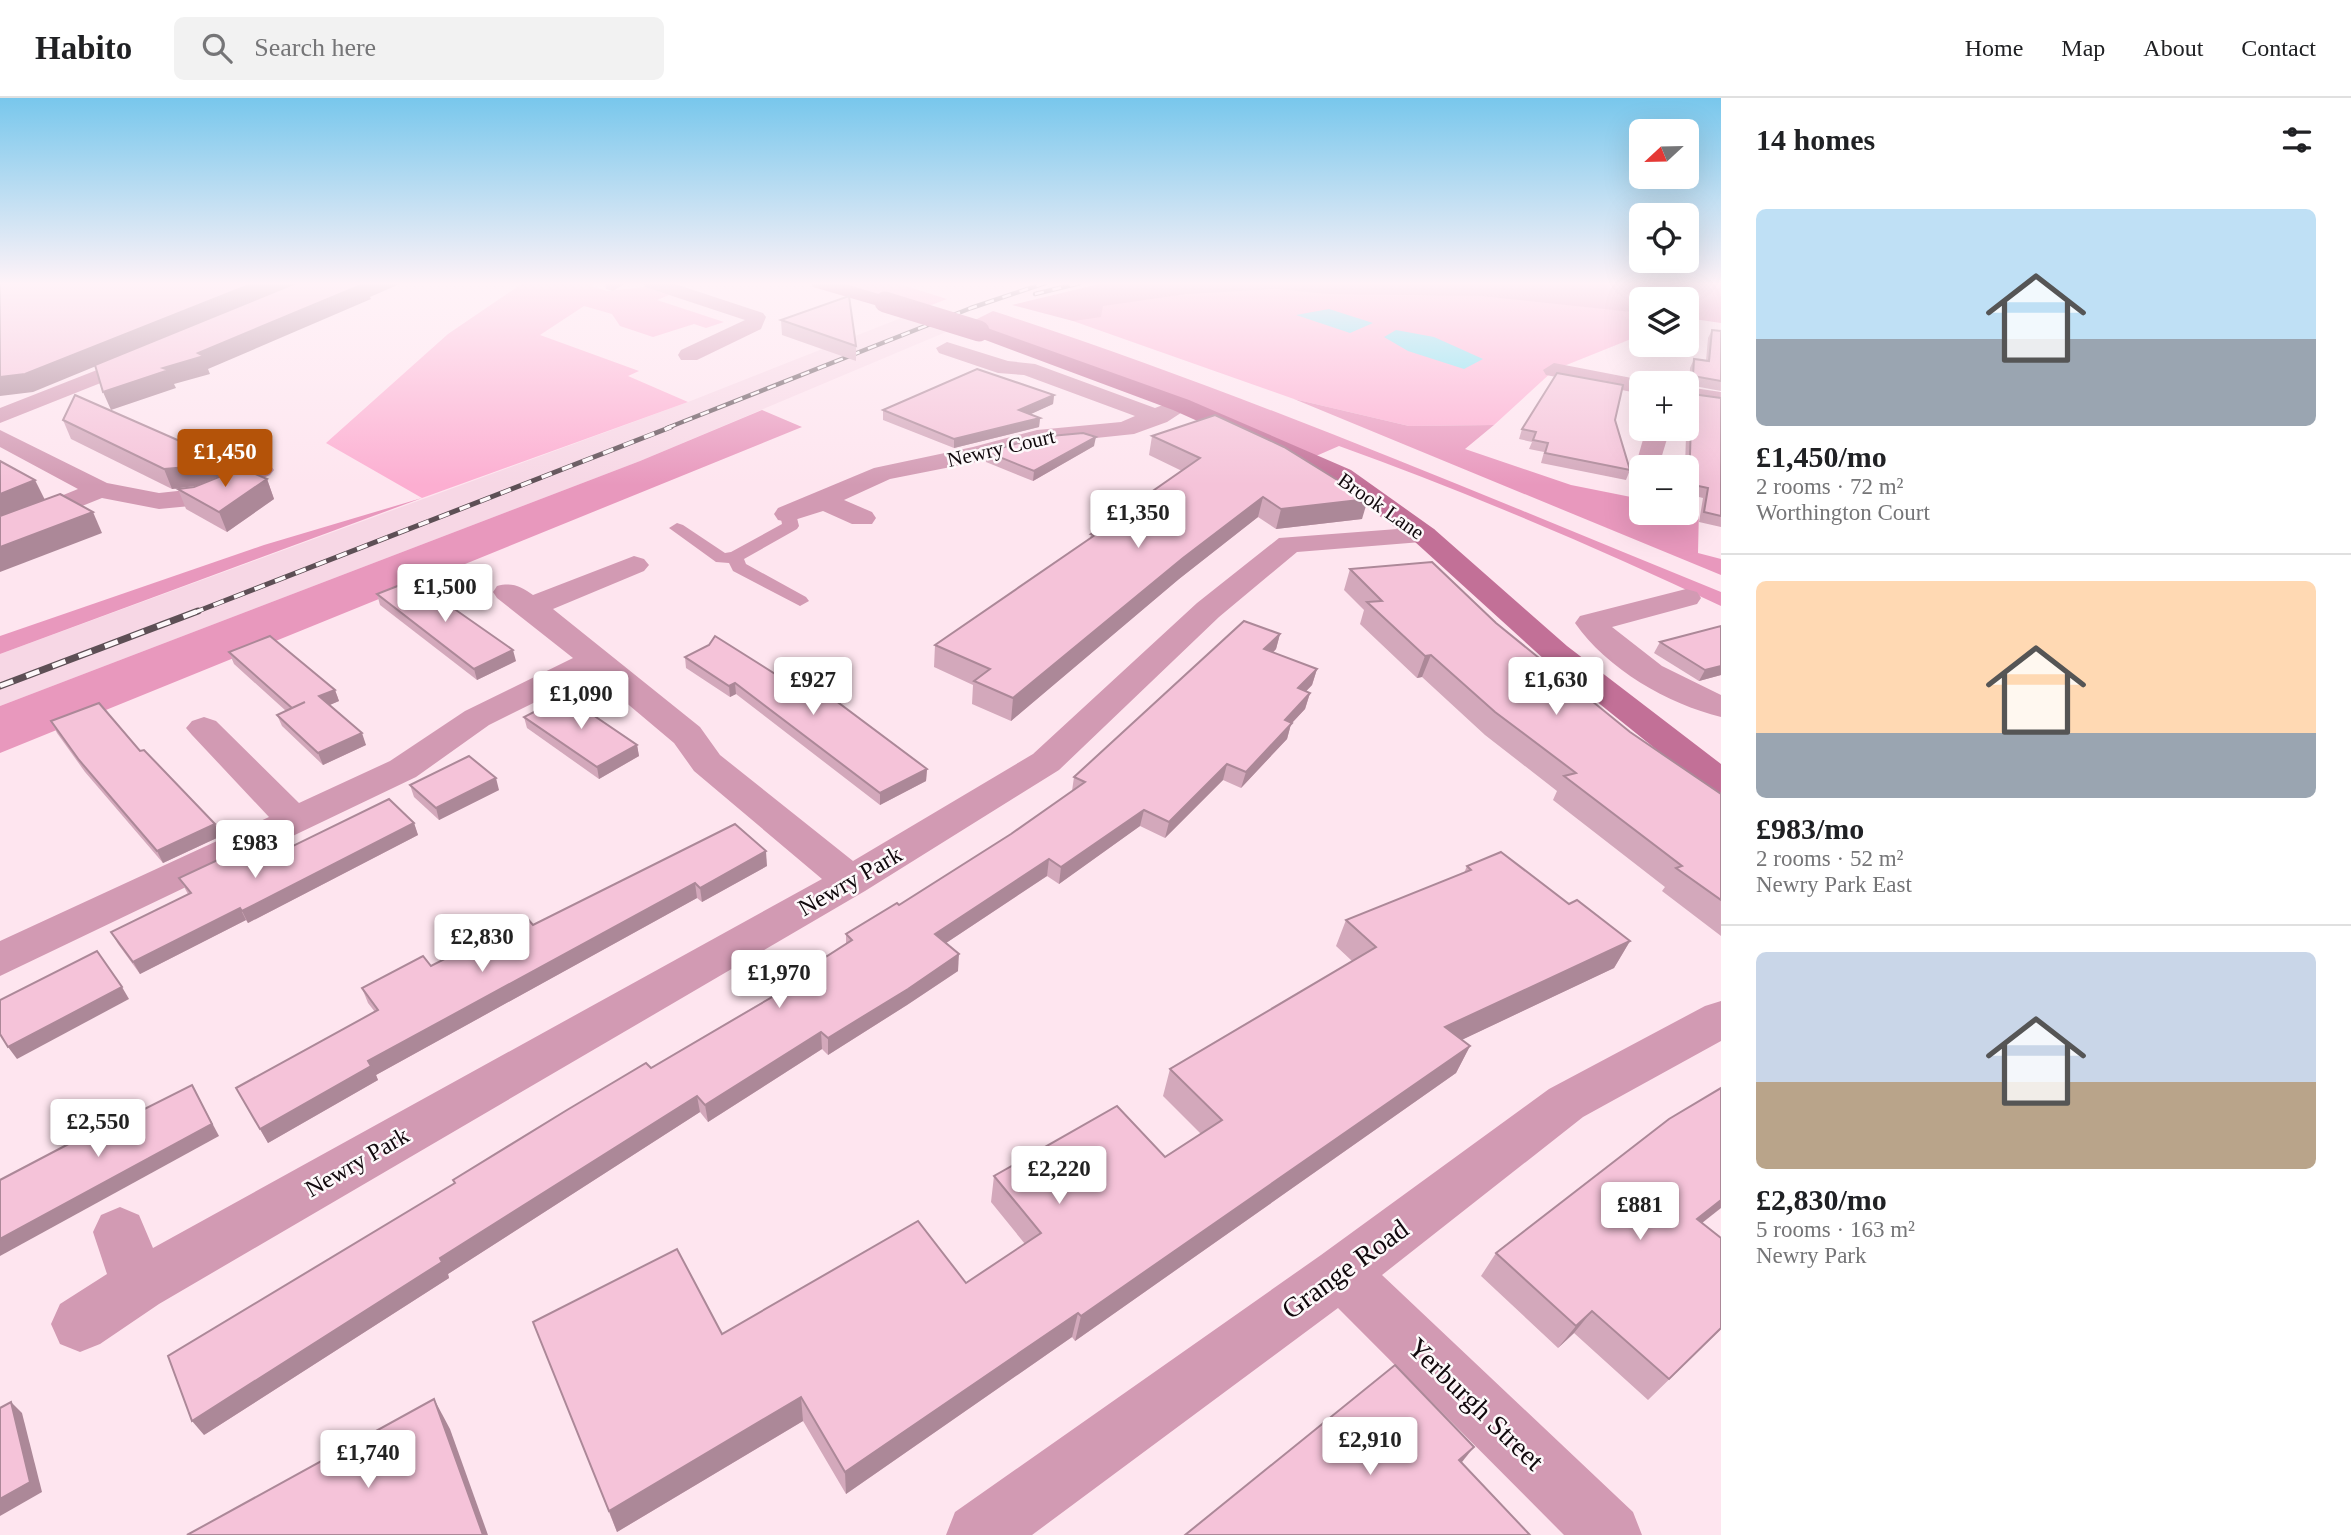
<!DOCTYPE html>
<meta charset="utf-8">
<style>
:root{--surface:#fff;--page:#f2f2f2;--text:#202124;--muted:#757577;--line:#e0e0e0;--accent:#b45309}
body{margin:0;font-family:"Times New Roman",serif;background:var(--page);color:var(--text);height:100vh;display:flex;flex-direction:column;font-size:26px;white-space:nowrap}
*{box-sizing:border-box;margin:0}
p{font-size:23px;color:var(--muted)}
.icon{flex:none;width:38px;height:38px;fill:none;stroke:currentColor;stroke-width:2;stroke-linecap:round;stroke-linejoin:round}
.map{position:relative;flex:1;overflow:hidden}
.side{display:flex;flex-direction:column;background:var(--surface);width:630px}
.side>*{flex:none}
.needle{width:46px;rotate:248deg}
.tools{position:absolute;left:1629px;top:21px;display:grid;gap:14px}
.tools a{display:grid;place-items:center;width:70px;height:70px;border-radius:10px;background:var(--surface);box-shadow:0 7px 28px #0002;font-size:35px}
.price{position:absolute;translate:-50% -60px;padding:0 16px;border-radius:7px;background:#fff;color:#222;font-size:23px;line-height:46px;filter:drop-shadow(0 2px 4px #0008)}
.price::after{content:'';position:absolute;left:50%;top:42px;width:21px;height:16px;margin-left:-10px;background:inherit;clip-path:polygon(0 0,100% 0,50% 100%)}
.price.on{background:var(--accent);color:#fff}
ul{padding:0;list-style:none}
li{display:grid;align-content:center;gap:14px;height:371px;padding:0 35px}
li+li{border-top:2px solid var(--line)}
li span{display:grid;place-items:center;height:217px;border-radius:10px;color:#555}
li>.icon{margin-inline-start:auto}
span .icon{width:126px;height:126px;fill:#fffc;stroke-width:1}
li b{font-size:30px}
h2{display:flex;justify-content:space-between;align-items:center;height:84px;padding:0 35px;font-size:30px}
header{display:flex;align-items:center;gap:42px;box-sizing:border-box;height:98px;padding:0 35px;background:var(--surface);border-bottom:2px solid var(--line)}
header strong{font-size:33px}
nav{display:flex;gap:38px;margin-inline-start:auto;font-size:24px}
.search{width:490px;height:63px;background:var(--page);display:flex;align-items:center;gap:18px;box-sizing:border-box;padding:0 24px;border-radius:10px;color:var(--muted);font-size:26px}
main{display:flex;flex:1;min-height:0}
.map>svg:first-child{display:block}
.built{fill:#f7d7e5}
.green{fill:#fcaed1}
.forest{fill:#e898bd}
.water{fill:#70e3f2}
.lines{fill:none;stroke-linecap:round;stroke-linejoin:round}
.lane{fill:#d29ab3;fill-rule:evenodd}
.street{fill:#d29ab3;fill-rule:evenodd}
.secondary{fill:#c27097;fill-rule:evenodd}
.rail-far2-casing{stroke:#5d4f55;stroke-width:4.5}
.rail-far1-casing{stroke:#5d4f55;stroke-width:5}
.rail-casing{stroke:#5d4f55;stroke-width:7}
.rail-far2{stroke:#fdf8fa;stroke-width:2.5;stroke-dasharray:9;stroke-linecap:butt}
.rail-far1{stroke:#fdf8fa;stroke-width:3.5;stroke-dasharray:11;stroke-linecap:butt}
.rail{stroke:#fdf8fa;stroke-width:4.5;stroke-dasharray:14;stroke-linecap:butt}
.secondary-bridge{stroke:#c27097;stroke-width:21}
.wall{fill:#d3a8bb}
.shaded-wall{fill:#ac8898}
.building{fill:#f5c3d9;stroke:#ac8898;stroke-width:2}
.labels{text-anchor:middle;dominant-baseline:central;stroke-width:5;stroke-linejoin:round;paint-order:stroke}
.far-street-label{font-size:21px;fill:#11090d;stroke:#fdf8fa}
.street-label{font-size:24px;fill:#11090d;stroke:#fdf8fa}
.near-street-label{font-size:28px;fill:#11090d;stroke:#fdf8fa}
</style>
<header>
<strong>Habito</strong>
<div class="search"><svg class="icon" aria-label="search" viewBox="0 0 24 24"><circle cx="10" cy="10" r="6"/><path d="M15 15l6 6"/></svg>Search here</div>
<nav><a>Home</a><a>Map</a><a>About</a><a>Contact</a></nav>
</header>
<main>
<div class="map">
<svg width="1721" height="1437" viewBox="0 0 1721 1437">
<rect width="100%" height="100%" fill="#fee5ef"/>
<polygon class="built" points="901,220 946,234 640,363 0,608 0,556 688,304"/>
<g class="green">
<polygon points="523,185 595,185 591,188 607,193 645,189 669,197 657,202 724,224 706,230 694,226 653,239 620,228 612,216 584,208 540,237 639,273 628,278 688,304 422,400 326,345 448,236"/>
<polygon points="833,185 896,185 947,201 921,211"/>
<polygon points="1123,185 1578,185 1677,201 1642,201 1641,237 1554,272 1494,327 1409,328 1294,301 1073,223"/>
</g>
<g class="forest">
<polygon points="1103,185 1721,185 1721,225 1687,220 1687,201 1642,201 1641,215 1482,198 1329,196 1275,191 1186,196 1103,208 1101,219 1073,223 1012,207"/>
<path d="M 993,213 C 1240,293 1480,396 1721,494 L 1721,508 C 1596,449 1469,395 1339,348 L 1316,358 L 969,225 Z"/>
<polygon points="1294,301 1409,328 1494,327 1465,351 1571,387 1641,401 1642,415 1687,415 1687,409 1699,411 1698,455 1721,461 1721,477"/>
<polygon points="762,312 802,329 0,655 0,608 640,363"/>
<polygon points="422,400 0,556 0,538 264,447"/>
</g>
<g class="water">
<polygon points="1329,211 1373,225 1350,235 1296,217"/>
<polygon points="1396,232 1434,239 1483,261 1464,271 1408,253 1384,239"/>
</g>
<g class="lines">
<polygon class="lane" points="788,411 796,416 799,428 797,431 744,461 746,466 806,499 809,503 800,508 733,473 729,465 716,464 669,430 677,425 683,427 725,455 731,454 782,426 780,416"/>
<g class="street">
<polygon points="605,185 626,185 613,193 606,191"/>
<polygon points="643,185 672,185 763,215 766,219 761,231 697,262 681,262 678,257 681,252 745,222 645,189"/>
<polygon points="947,244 1008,263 1035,266 1155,310 1181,300 1189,302 1193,307 1167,324 1134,336 1039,346 976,364 890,381 844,402 872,414 876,420 872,426 852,426 823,413 788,424 778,422 774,416 778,410 874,370 973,349 1037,332 1121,324 1135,318 1024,277 998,275 939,255 936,250"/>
<polygon points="148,252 159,258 156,263 0,325 0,310"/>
<polygon points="1554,265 1642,282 1651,285 1642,285 1642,296 1546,277 1543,272"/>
<polygon points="1687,289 1721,294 1721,308 1687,303"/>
<polygon points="1646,331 1670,331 1660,364 1642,364 1638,359"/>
<polygon points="0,332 107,385 159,395 196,391 261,364 270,367 274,372 270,377 201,407 159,411 102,400 0,441 0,423 78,391 0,349"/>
<path d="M 1424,429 L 1434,431 L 1438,437 L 1434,443 L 1297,454 L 1219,519 L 1059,672 L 865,793 L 159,1206 L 100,1246 L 80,1254 L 60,1246 L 51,1226 L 60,1206 L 107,1176 L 93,1134 L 101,1117 L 120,1109 L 139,1117 L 153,1150 L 822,781 L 694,673 L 674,645 L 592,576 L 489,627 L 416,679 L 0,878 L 0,843 L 269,719 L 192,637 L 186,630 L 192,623 L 204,619 L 216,623 L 299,705 L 390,663 L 465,613 L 573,560 L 497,500 L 493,494 L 497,488 C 513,484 521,489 533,497 L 634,458 L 644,461 L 649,467 L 644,473 L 553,511 L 700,629 L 720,657 L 853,763 L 1033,656 L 1197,505 L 1279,440 Z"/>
<path d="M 1686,491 L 1697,494 L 1701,500 L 1697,506 L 1612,529 L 1662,568 L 1721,597 L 1721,619 C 1668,606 1607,571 1575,525 L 1580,518 Z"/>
<polygon points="1721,903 1721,943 1583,1019 1382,1177 1633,1414 1642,1437 1564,1437 1338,1210 1032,1437 946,1437 955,1414 1321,1157 1549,991 1705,908"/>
</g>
<g class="secondary">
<polygon points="811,185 842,185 892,200 895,204 885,210 813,189"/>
<polygon points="979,227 1189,302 1351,372 1434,431 1567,548 1721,666 1721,697 1708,693 1545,562 1414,443 1333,384 1173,312 972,237 969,233 972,229"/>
</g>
<g class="rail-far2-casing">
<g id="rail-far2">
<polyline points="1035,196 1080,185"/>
<polyline points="667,330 971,210 1045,185"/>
</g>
</g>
<g class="rail-far1-casing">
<polyline id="rail-far1" points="193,515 671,329"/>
</g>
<g class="rail-casing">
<polyline id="rail" points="0,588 198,513"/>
</g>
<use href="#rail-far2" class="rail-far2"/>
<use href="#rail-far1" class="rail-far1"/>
<use href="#rail" class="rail"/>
<polyline class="secondary-bridge" points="885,204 979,233"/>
</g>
<g class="wall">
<polygon points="781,222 856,248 856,263 782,237"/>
<polygon points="1721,231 1721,293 1689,287 1690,270 1694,261 1706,263 1708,240 1712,232 1720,233"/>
<polygon points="1692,296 1721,300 1721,429 1699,424 1703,400 1687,396 1687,369 1685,369 1687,306"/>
<polygon points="1054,297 1053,306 1030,316 1040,320 1039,329 954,350 883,322 883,312"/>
<polygon points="63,322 214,358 222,377 195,388 172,391 71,341"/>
<polygon points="1615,322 1630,372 1626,382 1541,365 1544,354 1529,351 1532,344 1519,341 1522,331"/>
<polygon points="1152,338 1362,421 1276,431 1258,419 1179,481 1011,623 972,606 973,587 934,569 935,547 1090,441 1091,436 1182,373 1149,357"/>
<polygon points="1094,348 1033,383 986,364 987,354"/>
<polygon points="267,381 274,401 227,434 186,411 178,391"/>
<polygon points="1350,471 1496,525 1630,634 1721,696 1721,838 1662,793 1665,789 1553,702 1557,693 1485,637 1422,579 1417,580 1360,526 1364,512 1344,492"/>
<polygon points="377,496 516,563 477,582 380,507"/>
<polygon points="1280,536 1276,551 1273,555 1317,571 1312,587 1306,593 1310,595 1305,611 1291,626 1287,641 1241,690 1223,682 1165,740 1140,728 1059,786 1047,778 946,845 958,873 907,907 828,957 822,951 708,1024 700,1014 448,1176 449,1180 204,1337 455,1086 453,1082 651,970 776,896 776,891 846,846 846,836 899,807 1011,736 1072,693 1074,679"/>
<polygon points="1660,544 1721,577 1699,583 1654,555"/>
<polygon points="229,554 335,592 339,603 329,607 366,647 323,667 282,628 277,617 286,613 234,566"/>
<polygon points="685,559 799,591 927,671 926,683 880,707 736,596 730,599 686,570"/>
<polygon points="524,619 637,647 639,658 599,681 527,630"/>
<polygon points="51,623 215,726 221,738 163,765 85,674 57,635"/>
<polygon points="410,687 499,692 439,722 414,699"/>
<polygon points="414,725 418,737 248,825 246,822 140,876 118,846 111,834 188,796 179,780 254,767"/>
<polygon points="767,768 702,804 697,800 376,977 378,982 268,1045 236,990 375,914 368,905 362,890 431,868 533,827"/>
<polygon points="1467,768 1569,806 1630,843 1614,870 1461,942 1470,948 1456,975 1075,1243 1072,1239 846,1396 803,1323 617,1434 533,1224 722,1236 966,1185 1025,1146 991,1104 994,1078 1165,1059 1201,1036 1163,998 1170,971 1352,863 1336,848 1346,822 1464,775"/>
<polygon points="1702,1125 1721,1231 1648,1302 1574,1235 1558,1250 1481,1178 1496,1155"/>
</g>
<g class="shaded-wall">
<polygon points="254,185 298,185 33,294 0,298 0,279"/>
<polygon points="362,185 402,185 370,199 371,201 208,271 210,276 174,286 176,290 111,312 103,294 198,255"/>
<polygon points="1054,297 1053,306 1018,322 1019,312"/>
<polygon points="1040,320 1039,329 954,350 954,341"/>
<polygon points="1096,339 1094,348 1033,383 1034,373"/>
<polygon points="214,358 222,377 195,388 172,391 164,371"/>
<polygon points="267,381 274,401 227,434 219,414"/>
<polygon points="35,382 45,402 0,421 0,396"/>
<polygon points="1263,399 1258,419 1179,481 1011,623 1013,600 1183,460"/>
<polygon points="1368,401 1362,421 1276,431 1281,411"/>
<polygon points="93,414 102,435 0,474 0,449"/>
<polygon points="1280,536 1276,551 1260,567 1264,551"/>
<polygon points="513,552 516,563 477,582 474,571"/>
<polygon points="1431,557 1422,579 1417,580 1425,558"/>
<polygon points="1721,568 1721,577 1699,583 1705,572"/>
<polygon points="1317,571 1312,587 1294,606 1298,590"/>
<polygon points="735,585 736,596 730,599 729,588"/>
<polygon points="335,592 339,603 323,610 319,598"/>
<polygon points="1310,595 1305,611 1291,626 1287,641 1241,690 1246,674 1285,622"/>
<polygon points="362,635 366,647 323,667 318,655"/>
<polygon points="637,647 639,658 599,681 597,669"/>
<polygon points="1227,666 1223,682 1165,740 1169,724"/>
<polygon points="927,671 926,683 880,707 880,695"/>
<polygon points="496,680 499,692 439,722 436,710"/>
<polygon points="1144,712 1140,728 1059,786 1061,769"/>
<polygon points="414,725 418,737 248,825 242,813"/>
<polygon points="215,726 221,738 163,765 157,753"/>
<polygon points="766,753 767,768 702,804 700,790"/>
<polygon points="1049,761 1047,778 934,853 935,836"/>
<polygon points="695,785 697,800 376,977 378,982 268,1045 260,1031 368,963"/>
<polygon points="240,810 246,822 140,876 133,864"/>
<polygon points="1630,843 1614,870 1432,956 1445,929"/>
<polygon points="959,856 958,873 907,907 828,957 828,940"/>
<polygon points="122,889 129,901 17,961 8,949"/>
<polygon points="821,934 822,951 708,1024 705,1007"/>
<polygon points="1470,948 1456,975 1075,1243 1081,1218"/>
<polygon points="192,987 219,1038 0,1158 0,1141"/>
<polygon points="697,998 700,1014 448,1176 449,1180 204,1337 192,1323 440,1160"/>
<polygon points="1721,1102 1721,1110 1678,1144 1697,1121"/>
<polygon points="1592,1213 1574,1235 1558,1250 1576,1228"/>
<polygon points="1078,1215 1072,1239 846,1396 845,1374"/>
<polygon points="801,1299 803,1323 617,1434 609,1413"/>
<polygon points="434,1301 450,1331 488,1437 483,1437"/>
<polygon points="11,1304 22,1315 42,1394 0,1418 0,1401"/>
<polygon points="1474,1349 1458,1369 1459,1362"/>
</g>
<g class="building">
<polygon points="0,185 254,185 25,276 0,279"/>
<polygon points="296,185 366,185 198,255 204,258 163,270 169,272 103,294 95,267"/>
<polygon points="849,198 856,248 781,222"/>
<polygon points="1712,232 1721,233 1721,283 1693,278 1694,261 1709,263"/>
<polygon points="977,271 1054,297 1019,312 1040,320 954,341 883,312"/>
<polygon points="1557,275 1623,287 1615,322 1630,372 1545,355 1548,345 1533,342 1536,334 1522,331"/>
<polygon points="1692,296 1721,300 1721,418 1704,414 1708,390 1689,386"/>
<polygon points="75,297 214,358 188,369 164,371 63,322"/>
<polygon points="1215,317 1284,349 1368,401 1281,411 1263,399 1183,460 1013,600 974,583 990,571 935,547 1095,437 1091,436 1200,360 1152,338"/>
<polygon points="1083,335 1096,339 1034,373 987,354 1040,339"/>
<polygon points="0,363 35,382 0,396"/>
<polygon points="241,370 267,381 219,414 178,391 194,389"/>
<polygon points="60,396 93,414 0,449 0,418"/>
<polygon points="1432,464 1496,525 1630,634 1721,696 1721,802 1676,770 1682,768 1564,678 1576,675 1495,614 1431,557 1425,558 1367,504 1382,503 1350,471"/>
<polygon points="413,482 513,552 474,571 377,496"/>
<polygon points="1244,523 1280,536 1264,551 1317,571 1298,590 1310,595 1285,622 1292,625 1246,674 1227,666 1169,724 1144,712 1061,769 1049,761 935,836 959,856 908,891 828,940 821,934 705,1007 697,998 440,1160 442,1164 192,1323 168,1258 455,1085 453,1082 567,1012 646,965 651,970 779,895 776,891 852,842 846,836 897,805 899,807 1011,736 1085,684 1074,679"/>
<polygon points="1721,528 1721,568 1705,572 1660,544"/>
<polygon points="270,538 335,592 319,598 362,635 318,655 277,617 305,604 292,610 229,554"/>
<polygon points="715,538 799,591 812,585 927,671 880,695 735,585 729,588 685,559 709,547"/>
<polygon points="565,598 637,647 597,669 524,619"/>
<polygon points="99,605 140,653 144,652 215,726 157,753 79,662 51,623"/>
<polygon points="469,658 496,680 436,710 410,687"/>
<polygon points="389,701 414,725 242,813 240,810 133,864 111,834 191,795 179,780 239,752 254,767"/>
<polygon points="735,726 766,753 700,790 695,785 368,963 371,968 260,1031 236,990 378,912 362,890 423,858 431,868 526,819 533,827"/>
<polygon points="1501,754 1569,806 1577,802 1630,843 1445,929 1470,948 1081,1218 1078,1215 845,1374 801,1299 609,1413 533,1224 677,1151 722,1236 918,1123 966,1185 1041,1135 994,1078 1117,1008 1165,1059 1222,1022 1170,971 1376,849 1346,822 1471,772 1467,768"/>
<polygon points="97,853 122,889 8,949 0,936 0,902"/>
<polygon points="192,987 212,1026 0,1141 0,1082 78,1041 79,1044"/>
<polygon points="1721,990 1721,1102 1697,1121 1721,1140 1721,1230 1669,1281 1592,1213 1576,1228 1496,1155 1669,1021"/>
<polygon points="1395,1267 1474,1349 1459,1362 1530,1437 1185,1437"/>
<polygon points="434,1301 483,1437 187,1437"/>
<polygon points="11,1304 30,1384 0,1401 0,1310"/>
</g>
<linearGradient id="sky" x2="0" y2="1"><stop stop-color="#78c7ec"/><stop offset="0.48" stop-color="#fff3f8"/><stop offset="1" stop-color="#fff3f8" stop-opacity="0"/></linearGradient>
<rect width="1721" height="387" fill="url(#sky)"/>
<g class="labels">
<g class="far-street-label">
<text transform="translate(1001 350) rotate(-13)">Newry Court</text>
<text transform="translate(1381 408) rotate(35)">Brook Lane</text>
</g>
<g class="street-label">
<text transform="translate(850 783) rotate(-30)">Newry Park</text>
<text transform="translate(357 1064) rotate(-30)">Newry Park</text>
</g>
<g class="near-street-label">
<text transform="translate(1345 1171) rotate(-36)">Grange Road</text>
<text transform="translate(1476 1306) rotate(44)">Yerburgh Street</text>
</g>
</g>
</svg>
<div class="tools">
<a><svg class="needle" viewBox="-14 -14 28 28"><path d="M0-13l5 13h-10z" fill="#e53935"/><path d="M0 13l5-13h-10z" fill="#757577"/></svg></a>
<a><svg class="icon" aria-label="locate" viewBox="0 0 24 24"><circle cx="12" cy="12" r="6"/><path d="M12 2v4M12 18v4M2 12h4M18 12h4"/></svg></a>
<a><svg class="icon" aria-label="layers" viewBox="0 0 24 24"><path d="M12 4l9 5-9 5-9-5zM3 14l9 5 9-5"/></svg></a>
<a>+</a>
<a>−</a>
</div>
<b class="price on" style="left:225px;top:391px">£1,450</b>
<b class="price" style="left:1138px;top:452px">£1,350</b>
<b class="price" style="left:445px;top:526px">£1,500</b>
<b class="price" style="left:813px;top:619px">£927</b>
<b class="price" style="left:1556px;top:619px">£1,630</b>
<b class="price" style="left:581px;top:633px">£1,090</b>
<b class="price" style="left:255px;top:782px">£983</b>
<b class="price" style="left:482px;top:876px">£2,830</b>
<b class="price" style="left:779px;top:912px">£1,970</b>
<b class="price" style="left:98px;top:1061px">£2,550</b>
<b class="price" style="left:1059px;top:1108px">£2,220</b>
<b class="price" style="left:1640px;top:1144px">£881</b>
<b class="price" style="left:1370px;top:1379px">£2,910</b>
<b class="price" style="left:368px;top:1392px">£1,740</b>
</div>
<section class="side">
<h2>14 homes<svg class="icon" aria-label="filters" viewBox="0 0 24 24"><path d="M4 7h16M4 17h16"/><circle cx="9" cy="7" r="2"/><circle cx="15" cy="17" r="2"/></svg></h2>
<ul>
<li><span style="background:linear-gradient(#bfe0f5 60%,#9aa5b1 0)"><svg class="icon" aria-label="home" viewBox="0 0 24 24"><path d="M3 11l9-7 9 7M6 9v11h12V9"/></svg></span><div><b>£1,450/mo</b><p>2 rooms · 72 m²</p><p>Worthington Court</p></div></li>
<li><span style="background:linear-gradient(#ffd9b3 70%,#9aa5b1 0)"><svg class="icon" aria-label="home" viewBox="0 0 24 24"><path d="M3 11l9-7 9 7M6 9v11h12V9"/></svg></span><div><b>£983/mo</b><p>2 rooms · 52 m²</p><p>Newry Park East</p></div></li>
<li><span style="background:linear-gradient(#c9d6e8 60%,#b9a48a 0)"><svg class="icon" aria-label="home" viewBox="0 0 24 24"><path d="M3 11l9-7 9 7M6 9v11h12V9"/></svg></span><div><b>£2,830/mo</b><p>5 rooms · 163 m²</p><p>Newry Park</p></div></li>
</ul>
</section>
</main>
